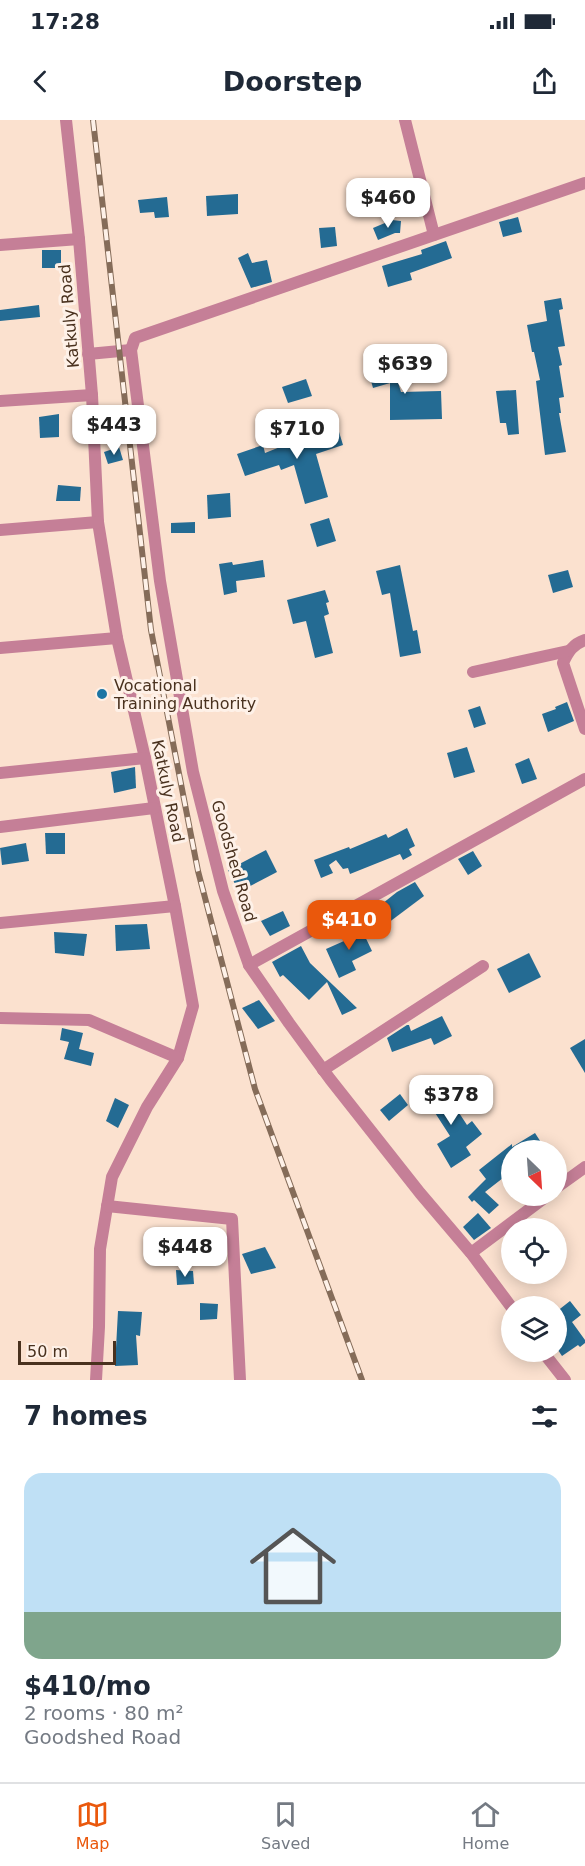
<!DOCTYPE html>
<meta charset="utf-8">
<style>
:root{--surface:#fff;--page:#f6f6f7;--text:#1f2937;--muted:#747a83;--line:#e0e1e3;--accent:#ea580c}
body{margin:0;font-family:"DejaVu Sans",sans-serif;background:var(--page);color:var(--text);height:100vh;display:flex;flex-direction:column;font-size:22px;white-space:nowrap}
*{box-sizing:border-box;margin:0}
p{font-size:20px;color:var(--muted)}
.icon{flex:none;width:33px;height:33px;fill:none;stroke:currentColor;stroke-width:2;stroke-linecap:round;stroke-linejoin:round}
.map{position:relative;height:1260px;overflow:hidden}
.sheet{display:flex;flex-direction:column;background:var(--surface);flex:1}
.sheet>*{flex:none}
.needle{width:39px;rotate:155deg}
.buttons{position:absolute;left:501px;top:1020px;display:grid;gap:12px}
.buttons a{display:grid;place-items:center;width:66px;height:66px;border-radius:50%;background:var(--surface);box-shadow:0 3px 15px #0003;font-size:30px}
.scale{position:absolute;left:18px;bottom:15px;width:98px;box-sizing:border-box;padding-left:6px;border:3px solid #49311e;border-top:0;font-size:16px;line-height:21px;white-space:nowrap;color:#49311e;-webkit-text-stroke:4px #fef1e8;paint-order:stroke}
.price{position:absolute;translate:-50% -51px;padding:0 14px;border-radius:12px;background:#fff;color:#222;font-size:20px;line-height:39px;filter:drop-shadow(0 2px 3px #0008)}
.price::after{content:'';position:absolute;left:50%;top:36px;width:18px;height:14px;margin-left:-9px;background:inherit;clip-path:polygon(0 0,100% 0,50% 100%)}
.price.active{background:var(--accent);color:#fff}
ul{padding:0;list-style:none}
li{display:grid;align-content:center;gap:12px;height:318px;padding:0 24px}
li+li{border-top:2px solid var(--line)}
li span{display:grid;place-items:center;height:186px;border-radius:18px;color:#555}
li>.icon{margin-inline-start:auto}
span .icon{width:108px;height:108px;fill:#fffc;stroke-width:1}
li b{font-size:26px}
h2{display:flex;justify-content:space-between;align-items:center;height:72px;padding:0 24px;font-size:26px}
.status{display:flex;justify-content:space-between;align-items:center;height:42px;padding:0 30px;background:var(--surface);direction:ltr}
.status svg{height:16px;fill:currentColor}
header{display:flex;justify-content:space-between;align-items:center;height:78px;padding:0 24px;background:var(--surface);font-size:27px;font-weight:700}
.tabs{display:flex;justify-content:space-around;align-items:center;height:84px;border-top:2px solid var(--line);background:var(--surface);font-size:16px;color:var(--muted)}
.tabs a{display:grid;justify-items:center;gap:3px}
.tabs .active{color:var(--accent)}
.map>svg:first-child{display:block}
.building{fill:#246b93}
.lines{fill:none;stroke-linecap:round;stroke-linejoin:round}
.minor{stroke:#c57f97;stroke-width:12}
.rail-casing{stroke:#856c59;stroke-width:6}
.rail{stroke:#fef1e8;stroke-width:4;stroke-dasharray:11;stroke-linecap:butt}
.poi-dot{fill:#1c75a4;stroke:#fef1e8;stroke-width:2}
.labels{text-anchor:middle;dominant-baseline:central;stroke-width:6;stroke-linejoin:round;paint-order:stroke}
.street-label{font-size:16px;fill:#49311e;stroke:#fef1e8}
.poi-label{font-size:16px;fill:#49311e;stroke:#fef1e8;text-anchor:start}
</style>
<div class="status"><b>17:28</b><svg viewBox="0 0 49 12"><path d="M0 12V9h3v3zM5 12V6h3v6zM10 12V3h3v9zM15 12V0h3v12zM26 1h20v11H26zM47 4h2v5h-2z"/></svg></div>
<header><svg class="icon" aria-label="back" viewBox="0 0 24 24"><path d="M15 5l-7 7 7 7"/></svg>Doorstep<svg class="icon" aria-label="share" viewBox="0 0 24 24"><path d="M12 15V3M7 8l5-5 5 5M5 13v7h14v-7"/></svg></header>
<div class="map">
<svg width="585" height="1260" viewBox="0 0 585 1260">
<rect width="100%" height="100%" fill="#fbe1cf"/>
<g class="building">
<polygon points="238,74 238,94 207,96 206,76"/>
<polygon points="167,77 169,97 155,98 154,92 140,93 138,80"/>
<polygon points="518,97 522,112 503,117 499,102"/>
<polygon points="392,100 401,101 400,113 395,113 378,120 373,108"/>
<polygon points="335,107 337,126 321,128 319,108"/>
<polygon points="446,121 452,138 410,153 412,160 388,167 382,146 422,134 421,130"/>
<rect x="42" y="130" width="19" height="18"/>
<polygon points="248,133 252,143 267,140 272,162 251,168 238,138"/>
<polygon points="561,178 563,189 559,190 565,226 558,227 562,245 559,246 564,277 559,278 561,293 559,293 566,332 545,335 536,261 540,260 534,232 532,232 527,205 547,201 544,181"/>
<polygon points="39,185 40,197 0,201 0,190"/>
<polygon points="390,236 401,272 441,271 442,299 390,300 390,263 373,268 366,243"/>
<polygon points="306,259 312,276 288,283 282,267"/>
<polygon points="516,270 519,314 508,315 506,303 500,303 496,271"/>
<polygon points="59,294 59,317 40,318 39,297"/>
<polygon points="117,297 118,312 103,314 102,298"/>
<polygon points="336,302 343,325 316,334 328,377 305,384 294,345 281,350 279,345 245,356 237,334 263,325 265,333 310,315 309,311"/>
<polygon points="119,327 123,340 108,344 104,332"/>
<polygon points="58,365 81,367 80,381 56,381"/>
<polygon points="230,373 231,397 208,399 207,375"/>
<polygon points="329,398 336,421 317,427 310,404"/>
<polygon points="195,402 195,413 171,413 171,403"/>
<polygon points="263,440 265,457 236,461 237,472 224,475 219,444 232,442 233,445"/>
<polygon points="400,445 413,511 417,510 421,533 400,537 390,473 382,475 376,451"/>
<polygon points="568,450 573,467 553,473 548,455"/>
<polygon points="325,470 329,482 326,483 329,494 324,496 333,533 315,538 306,501 293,504 287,480"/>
<polygon points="567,582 574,601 548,612 542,594 556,589 555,587"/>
<polygon points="480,586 486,604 474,608 468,590"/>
<polygon points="467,627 475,652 454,658 447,633"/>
<polygon points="529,638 537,659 522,664 515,644"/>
<polygon points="135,647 136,668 114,673 111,652"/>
<polygon points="407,708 415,726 409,729 412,735 403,740 400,734 350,754 348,748 343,749 336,740 329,745 333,753 321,758 314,740 349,727 350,729 386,714 388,718"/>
<polygon points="45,713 65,713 65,734 46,734"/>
<polygon points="26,723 29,741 2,745 0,728"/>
<polygon points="266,730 277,752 239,772 228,750"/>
<polygon points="473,731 482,746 468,755 458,739"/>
<polygon points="415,762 424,776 384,806 373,791 397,772"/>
<polygon points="283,791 290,806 270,816 261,801"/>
<polygon points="147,804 150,829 116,831 115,805"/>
<polygon points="359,804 372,831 352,841 356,850 339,858 326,829 344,821 340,814"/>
<polygon points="54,812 87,814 84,836 55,833"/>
<polygon points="301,826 310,843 357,888 342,895 327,862 309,880 283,855 280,857 272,842"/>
<polygon points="529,833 541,857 509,873 497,849"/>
<polygon points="259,880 275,901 258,909 242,888"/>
<polygon points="442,896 452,916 434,925 431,918 392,932 387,918 407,905 409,905 411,911"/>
<polygon points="62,908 83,913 79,929 94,933 91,946 64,939 69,922 60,920"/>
<polygon points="585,919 585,953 570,928"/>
<polygon points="440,964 467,1005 472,1001 482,1014 466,1027 471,1035 451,1048 437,1024 450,1016 430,985 424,989 418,978"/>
<polygon points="400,974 408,985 389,1001 380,990"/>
<polygon points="115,978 129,985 118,1008 106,1001"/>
<polygon points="535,1013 546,1030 512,1030 512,1051 485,1072 499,1085 489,1094 474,1080 472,1082 468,1077 486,1059 479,1050 512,1024 512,1027"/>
<polygon points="478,1093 491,1108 474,1120 463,1107"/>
<polygon points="195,1112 220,1112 219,1126 195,1127"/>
<polygon points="265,1127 276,1148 251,1154 242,1134"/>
<polygon points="176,1150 193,1151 194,1164 177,1165"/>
<polygon points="570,1181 581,1195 572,1202 585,1220 585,1223 580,1227 578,1225 562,1236 556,1227 556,1219 567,1211 556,1198 556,1192"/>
<polygon points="200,1183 218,1184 217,1199 200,1200"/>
<polygon points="118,1191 142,1192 140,1216 136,1215 138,1245 115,1246 114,1228 116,1228"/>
</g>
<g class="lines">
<g class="minor">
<polyline points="66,0 79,119 92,275 98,402 117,518 145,638 175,786 193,886 178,938 147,987 112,1057 100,1129 99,1207 96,1260"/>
<polyline points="405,0 434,115"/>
<polyline points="0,125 79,119"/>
<polyline points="88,234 131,230"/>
<polyline points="0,281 92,275"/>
<polyline points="0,410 98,402"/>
<path d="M 585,520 C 573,524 568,532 563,543 L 585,609"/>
<polyline points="0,528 117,518"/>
<polyline points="473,552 568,531"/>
<polyline points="0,653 145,638"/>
<polyline points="0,707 154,688"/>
<polyline points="0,803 175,786"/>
<polyline points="249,845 585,659"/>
<polyline points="0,898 89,900 178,938"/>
<polyline points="323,950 483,846"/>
<polyline points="556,1068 585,1047"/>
<polyline points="107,1086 232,1099 240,1260"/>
<polyline points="471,1133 547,1076"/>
<polyline points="512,1188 471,1133 420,1073 330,959 289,903 249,845 223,771 193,652 160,461 131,230 135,218 585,63"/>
<polyline points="543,1232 565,1260"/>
</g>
<g class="rail-casing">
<polyline id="rail" points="93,0 151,510 198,751 255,969 362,1260"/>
</g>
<use href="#rail" class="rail"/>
</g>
<circle class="poi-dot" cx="102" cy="574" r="6"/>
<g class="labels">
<g class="street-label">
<text transform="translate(69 196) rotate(-95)">Katkuly Road</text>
<text transform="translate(168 671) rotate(78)">Katkuly Road</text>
<text transform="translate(234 741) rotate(74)">Goodshed Road</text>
</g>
<g class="poi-label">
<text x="114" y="565">Vocational<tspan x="114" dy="18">Training Authority</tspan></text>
</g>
</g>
</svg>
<div class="buttons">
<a><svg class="needle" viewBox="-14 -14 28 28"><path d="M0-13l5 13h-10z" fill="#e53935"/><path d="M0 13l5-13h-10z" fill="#747a83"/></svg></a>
<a><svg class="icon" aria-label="locate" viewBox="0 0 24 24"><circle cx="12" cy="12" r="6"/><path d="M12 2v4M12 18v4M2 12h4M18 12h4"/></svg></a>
<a><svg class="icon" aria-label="layers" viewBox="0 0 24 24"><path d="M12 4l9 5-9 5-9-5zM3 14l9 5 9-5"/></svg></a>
</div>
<div class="scale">50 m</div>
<b class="price" style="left:388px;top:109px">$460</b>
<b class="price" style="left:405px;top:275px">$639</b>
<b class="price" style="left:114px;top:336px">$443</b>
<b class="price" style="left:297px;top:340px">$710</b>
<b class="price active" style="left:349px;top:831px">$410</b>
<b class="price" style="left:451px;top:1006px">$378</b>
<b class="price" style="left:185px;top:1158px">$448</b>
</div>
<section class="sheet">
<h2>7 homes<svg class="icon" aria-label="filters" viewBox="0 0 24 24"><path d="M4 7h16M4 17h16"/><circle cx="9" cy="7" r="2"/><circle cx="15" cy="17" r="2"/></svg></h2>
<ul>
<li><span style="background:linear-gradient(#bfe0f5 75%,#7fa58c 0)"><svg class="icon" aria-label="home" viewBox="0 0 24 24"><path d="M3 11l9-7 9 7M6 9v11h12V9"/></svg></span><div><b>$410/mo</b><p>2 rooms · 80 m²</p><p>Goodshed Road</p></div></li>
</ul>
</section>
<nav class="tabs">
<a class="active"><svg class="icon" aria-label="map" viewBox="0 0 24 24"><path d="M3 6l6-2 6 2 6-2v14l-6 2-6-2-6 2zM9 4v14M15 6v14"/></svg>Map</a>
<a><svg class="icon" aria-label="saved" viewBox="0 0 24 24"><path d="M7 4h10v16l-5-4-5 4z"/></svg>Saved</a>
<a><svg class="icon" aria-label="home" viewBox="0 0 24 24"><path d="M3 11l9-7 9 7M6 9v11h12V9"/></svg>Home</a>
</nav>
